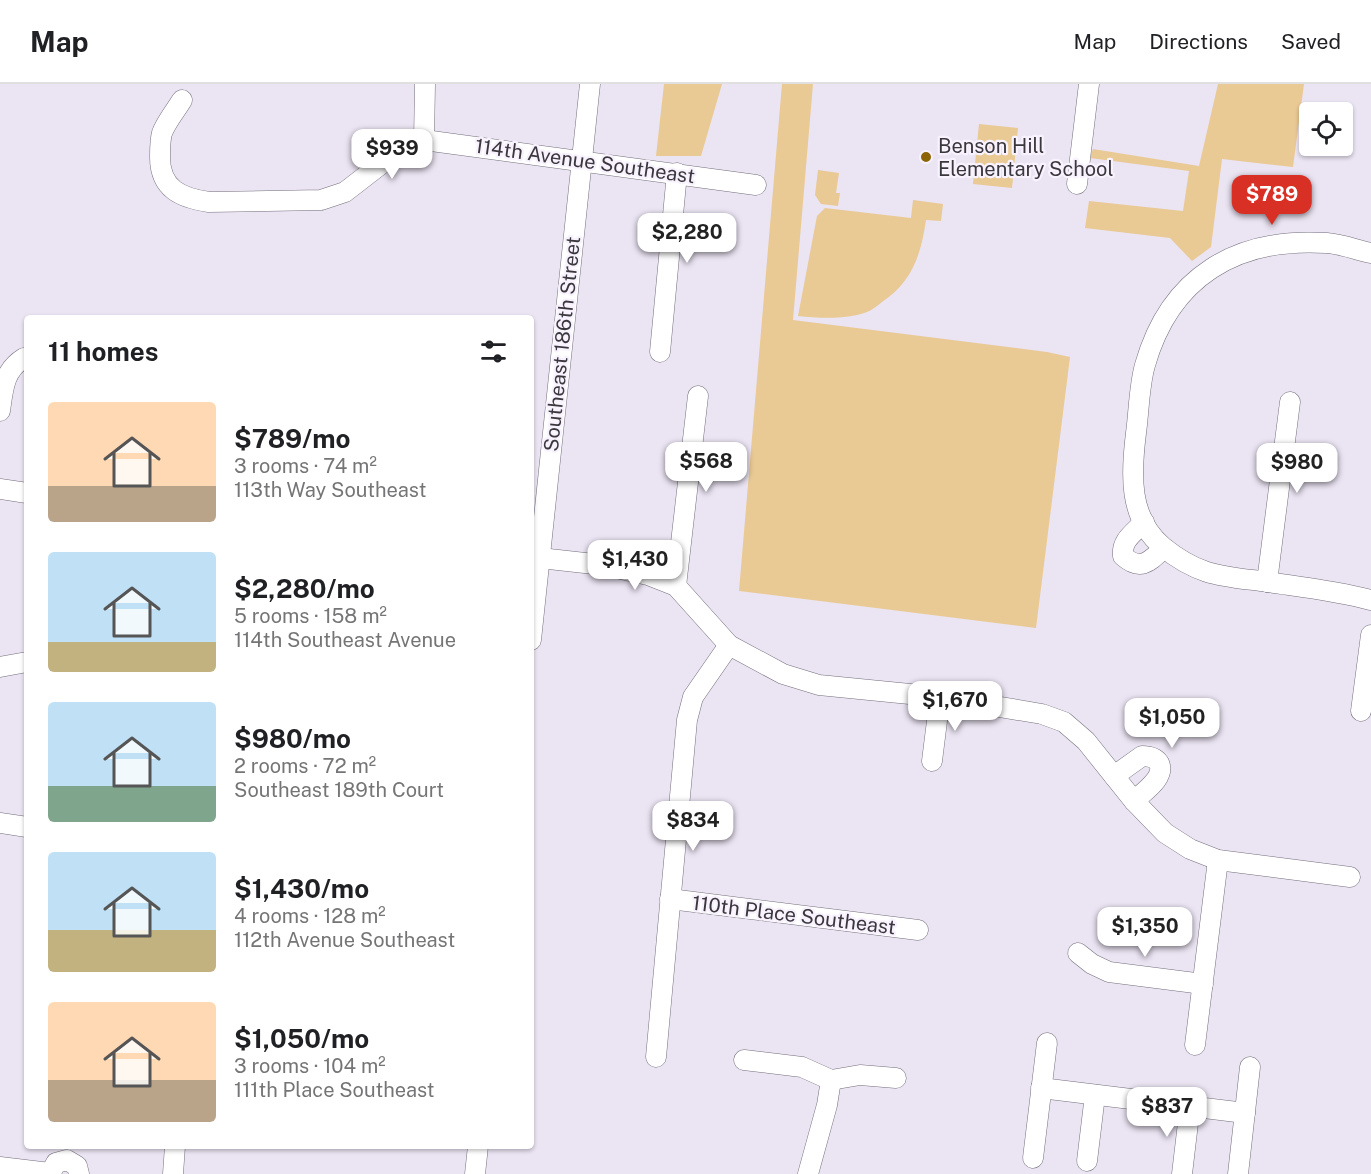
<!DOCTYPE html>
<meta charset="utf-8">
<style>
:root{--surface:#fff;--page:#f2f2f2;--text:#202124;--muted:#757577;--line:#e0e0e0;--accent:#d93025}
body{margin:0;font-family:"Public Sans",sans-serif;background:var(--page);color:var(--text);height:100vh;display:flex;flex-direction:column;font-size:22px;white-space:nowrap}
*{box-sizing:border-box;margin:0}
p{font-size:20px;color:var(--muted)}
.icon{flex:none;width:33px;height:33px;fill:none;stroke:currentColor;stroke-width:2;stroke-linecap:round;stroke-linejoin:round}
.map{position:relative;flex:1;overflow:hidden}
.sheet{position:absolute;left:24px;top:231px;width:510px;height:834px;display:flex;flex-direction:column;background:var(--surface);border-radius:6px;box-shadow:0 2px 4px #0004}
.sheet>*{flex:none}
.controls{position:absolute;left:1299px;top:18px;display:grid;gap:12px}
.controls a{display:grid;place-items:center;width:54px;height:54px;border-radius:6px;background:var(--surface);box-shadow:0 2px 4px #0004;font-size:30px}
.price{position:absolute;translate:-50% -51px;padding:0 14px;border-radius:12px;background:#fff;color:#222;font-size:20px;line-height:39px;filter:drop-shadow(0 2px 3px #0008)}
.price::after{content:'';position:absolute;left:50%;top:36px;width:18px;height:14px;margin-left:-9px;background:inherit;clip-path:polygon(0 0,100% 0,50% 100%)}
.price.selected{background:var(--accent);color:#fff}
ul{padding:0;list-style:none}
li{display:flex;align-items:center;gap:18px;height:150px;padding:0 24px}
li span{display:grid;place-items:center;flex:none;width:168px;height:120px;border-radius:6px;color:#555}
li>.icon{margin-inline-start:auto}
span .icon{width:72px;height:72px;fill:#fffc;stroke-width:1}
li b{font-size:26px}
h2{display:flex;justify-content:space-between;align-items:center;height:72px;padding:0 24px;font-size:26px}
header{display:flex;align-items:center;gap:36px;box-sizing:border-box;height:84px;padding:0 30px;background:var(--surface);border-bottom:2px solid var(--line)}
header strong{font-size:28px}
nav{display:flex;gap:33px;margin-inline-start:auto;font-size:21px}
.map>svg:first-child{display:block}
.green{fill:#e9c994}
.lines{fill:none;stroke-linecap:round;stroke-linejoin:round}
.minor-casing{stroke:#756f7c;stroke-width:21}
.minor{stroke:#fff;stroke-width:20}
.poi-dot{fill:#8d6508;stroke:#f8f2fe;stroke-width:2}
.labels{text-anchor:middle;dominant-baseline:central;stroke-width:4.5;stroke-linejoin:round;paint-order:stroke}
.poi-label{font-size:20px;fill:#3a373d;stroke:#f8f2fe;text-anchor:start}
.street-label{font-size:20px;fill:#3a373d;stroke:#f8f2fe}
</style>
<header>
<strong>Map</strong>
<nav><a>Map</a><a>Directions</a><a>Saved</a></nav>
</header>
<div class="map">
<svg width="1371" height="1090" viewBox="0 0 1371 1090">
<rect width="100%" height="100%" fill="#ebe4f3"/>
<g class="green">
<polygon points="664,0 722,0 701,72 656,72"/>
<polygon points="782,0 813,0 793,236 1047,268 1070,273 1036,544 739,507"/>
<polygon points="1218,0 1304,0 1293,83 1222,75 1211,163 1192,177 1170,154 1085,144 1089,117 1183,127 1189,87 1090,74 1093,65 1199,82"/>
<polygon points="979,40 1018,44 1012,104 973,100"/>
<polygon points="818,86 839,89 836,109 840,109 838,122 821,120 815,111"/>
<path d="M 913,116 L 943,120 L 941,137 L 926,136 C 921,171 912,198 882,218 C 877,222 872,226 867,228 C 846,236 819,234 798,232 L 817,132 L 825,124 L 911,134 Z"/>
</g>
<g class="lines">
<g class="minor-casing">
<g id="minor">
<path d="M 182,16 C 176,26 166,38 162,49 C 160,56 160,65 160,73 C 160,105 181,114 209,118 L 321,116 L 345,108 L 407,60 L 424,56 L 756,101"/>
<polyline points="424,56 425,0"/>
<polyline points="1077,100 1089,0"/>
<path d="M 1371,169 C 1357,166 1341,160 1327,159 C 1236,153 1170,193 1145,281 C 1139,302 1139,327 1136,349 C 1131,389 1128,434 1163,463 C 1200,493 1223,492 1268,498 C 1302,503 1338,507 1371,516"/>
<polyline points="660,268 677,89"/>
<path d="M 0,327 C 3,305 4,286 24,274"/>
<polyline points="0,405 27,409"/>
<path d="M 1144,438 C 1134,449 1121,456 1123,472 C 1141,488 1150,477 1164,464"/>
<polyline points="531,473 603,481 648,491 676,502 729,561 783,590 819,601 940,613 1042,630 1064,638 1086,657 1134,717 1165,749 1190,765 1218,776 1350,793"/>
<polyline points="1267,498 1290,318"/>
<polyline points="676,502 698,312"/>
<polyline points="531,556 590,0"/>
<polyline points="0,583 27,578"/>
<polyline points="1361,627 1371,551"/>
<polyline points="932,677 940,613"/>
<path d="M 1114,692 L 1142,672 C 1149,672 1155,673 1159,679 C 1166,694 1143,708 1134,717"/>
<polyline points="0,739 27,743"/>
<polyline points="670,815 918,846"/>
<polyline points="1078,869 1092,880 1109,888 1203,900"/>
<polyline points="1195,961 1218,776"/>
<polyline points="656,973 687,636 693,613 729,561"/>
<polyline points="744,976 802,983 831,996 860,991 896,994"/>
<polyline points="1041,1004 1245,1029"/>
<polyline points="1033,1074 1047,959"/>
<polyline points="1087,1077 1095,1011"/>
<polyline points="0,1083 50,1089"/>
<polyline points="50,1090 56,1079 67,1076 77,1082 79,1090"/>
<polyline points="173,1090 175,1062"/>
<polyline points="475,1090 478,1062"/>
<polyline points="808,1090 827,1021 831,996"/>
<polyline points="1182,1090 1190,1022"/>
<polyline points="1238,1090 1250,983"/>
</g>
</g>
<use href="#minor" class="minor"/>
</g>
<circle class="poi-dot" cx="926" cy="73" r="6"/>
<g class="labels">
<g class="poi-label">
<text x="938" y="62">Benson Hill<tspan x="938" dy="23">Elementary School</tspan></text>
</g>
<g class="street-label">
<text transform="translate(585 77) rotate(8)">114th Avenue Southeast</text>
<text transform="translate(562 260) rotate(-84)">Southeast 186th Street</text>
<text transform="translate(794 831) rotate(7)">110th Place Southeast</text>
</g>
</g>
</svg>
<div class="controls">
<a><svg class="icon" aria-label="locate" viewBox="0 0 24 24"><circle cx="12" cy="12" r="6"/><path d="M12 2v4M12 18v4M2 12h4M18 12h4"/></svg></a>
</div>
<b class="price" style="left:392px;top:96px">$939</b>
<b class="price selected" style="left:1272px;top:142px">$789</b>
<b class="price" style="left:687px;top:180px">$2,280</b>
<b class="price" style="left:706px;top:409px">$568</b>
<b class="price" style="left:1297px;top:410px">$980</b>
<b class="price" style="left:635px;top:507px">$1,430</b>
<b class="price" style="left:955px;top:648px">$1,670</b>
<b class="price" style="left:1172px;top:665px">$1,050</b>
<b class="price" style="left:693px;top:768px">$834</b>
<b class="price" style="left:1145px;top:874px">$1,350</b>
<b class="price" style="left:1167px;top:1054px">$837</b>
<section class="sheet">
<h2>11 homes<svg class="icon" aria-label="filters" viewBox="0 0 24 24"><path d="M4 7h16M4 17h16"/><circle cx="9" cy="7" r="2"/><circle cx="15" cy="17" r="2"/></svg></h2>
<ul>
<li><span style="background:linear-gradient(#ffd9b3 70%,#b9a48a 0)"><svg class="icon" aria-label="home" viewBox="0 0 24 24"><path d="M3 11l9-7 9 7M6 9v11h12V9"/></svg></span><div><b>$789/mo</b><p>3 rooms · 74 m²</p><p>113th Way Southeast</p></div></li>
<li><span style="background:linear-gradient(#bfe0f5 75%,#c2b280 0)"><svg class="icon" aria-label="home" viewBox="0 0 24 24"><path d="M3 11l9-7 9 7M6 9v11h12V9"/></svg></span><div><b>$2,280/mo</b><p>5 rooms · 158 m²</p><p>114th Southeast Avenue</p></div></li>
<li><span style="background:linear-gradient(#bfe0f5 70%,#7fa58c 0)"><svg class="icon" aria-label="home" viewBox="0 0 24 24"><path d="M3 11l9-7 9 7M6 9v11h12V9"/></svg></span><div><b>$980/mo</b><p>2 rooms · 72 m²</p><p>Southeast 189th Court</p></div></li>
<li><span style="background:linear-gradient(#bfe0f5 65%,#c2b280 0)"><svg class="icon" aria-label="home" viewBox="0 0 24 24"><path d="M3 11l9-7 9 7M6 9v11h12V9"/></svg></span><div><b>$1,430/mo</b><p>4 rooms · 128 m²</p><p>112th Avenue Southeast</p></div></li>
<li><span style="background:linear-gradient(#ffd9b3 65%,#b9a48a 0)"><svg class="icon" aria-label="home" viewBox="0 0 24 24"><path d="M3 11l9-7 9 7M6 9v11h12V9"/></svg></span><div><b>$1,050/mo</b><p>3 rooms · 104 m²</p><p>111th Place Southeast</p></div></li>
</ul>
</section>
</div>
